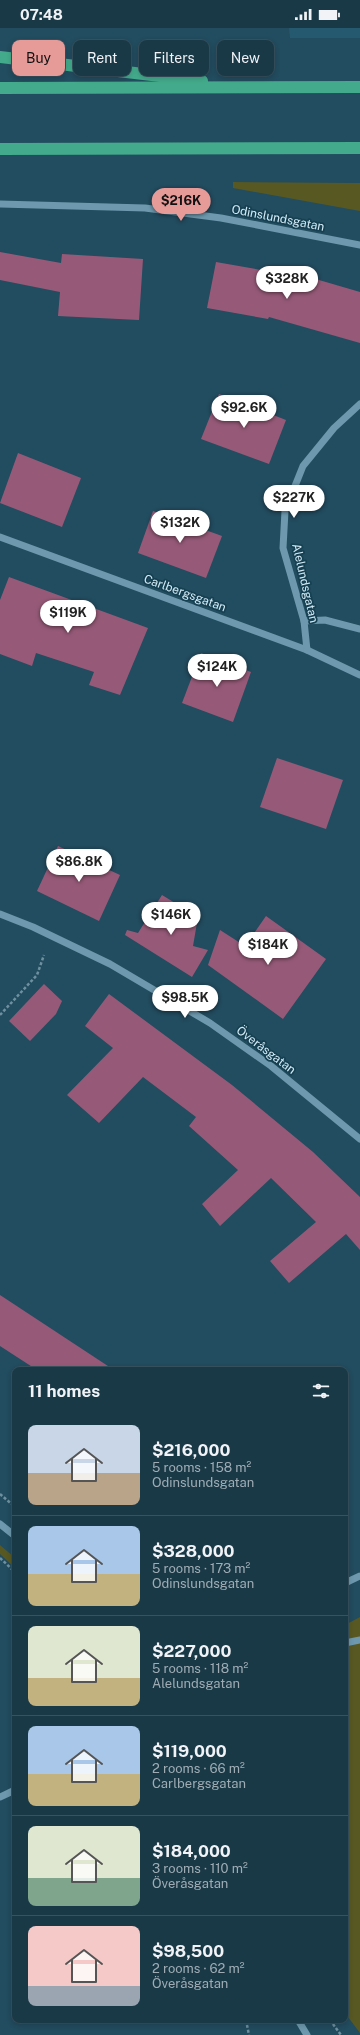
<!DOCTYPE html>
<meta charset="utf-8">
<style>
:root{--surface:#1a3947;--page:#274452;--text:#f1f3f6;--muted:#9facb4;--line:#385360;--accent:#e69b98}
body{margin:0;font-family:"Public Sans",sans-serif;background:var(--page);color:var(--text);height:100vh;display:flex;flex-direction:column;font-size:15px;white-space:nowrap}
*{box-sizing:border-box;margin:0}
p{font-size:13px;color:var(--muted)}
.icon{flex:none;width:22px;height:22px;fill:none;stroke:currentColor;stroke-width:2;stroke-linecap:round;stroke-linejoin:round}
.map{position:relative;flex:1;overflow:hidden}
.side{position:absolute;left:12px;top:1339px;width:336px;height:656px;display:flex;flex-direction:column;background:var(--surface);border-radius:8px;box-shadow:0 2px 6px #0003,0 0 0 1px var(--line)}
.side>*{flex:none}
.top-card{position:absolute;left:12px;top:12px;width:336px;height:36px;display:flex;gap:8px}
.price{position:absolute;translate:-50% -34px;padding:0 9px;border-radius:14px;background:#fff;color:#222;font-size:13px;line-height:26px;filter:drop-shadow(0 1px 2px #0008)}
.price::after{content:'';position:absolute;left:50%;top:24px;width:12px;height:9px;margin-left:-6px;background:inherit;clip-path:polygon(0 0,100% 0,50% 100%)}
.price.selected{background:var(--accent);color:#111}
ul{padding:0;list-style:none}
li{display:flex;align-items:center;gap:12px;height:100px;padding:0 16px}
li+li{border-top:1px solid var(--line)}
li span{display:grid;place-items:center;flex:none;width:112px;height:80px;border-radius:8px;color:#555}
li>.icon{margin-inline-start:auto}
span .icon{width:48px;height:48px;fill:#fffc;stroke-width:1}
li b{font-size:17px}
h2{display:flex;justify-content:space-between;align-items:center;height:48px;padding:0 16px;font-size:17px}
.pill{padding:0 14px;border-radius:8px;background:var(--surface);box-shadow:0 2px 6px #0003,0 0 0 1px var(--line);font-size:14px;line-height:36px}
.pill.selected{background:var(--accent);color:#111}
.status{display:flex;justify-content:space-between;align-items:center;height:28px;padding:0 20px;background:var(--surface);direction:ltr}
.status svg{height:11px;fill:currentColor}
.map>svg:first-child{display:block}
.built{fill:#25596f}
.green{fill:#585823}
.building{fill:#965a78}
.lines{fill:none;stroke-linecap:round;stroke-linejoin:round}
.path{stroke:#6e909f;stroke-width:2.5;stroke-dasharray:3 2;stroke-linecap:butt}
.minor{stroke:#6d98ad;stroke-width:7}
.highway{stroke:#43ab8b;stroke-width:12}
.labels{text-anchor:middle;dominant-baseline:central;stroke-width:3.5;stroke-linejoin:round;paint-order:stroke}
.street-label{font-size:12px;fill:#d3eaf5;stroke:#164153}
</style>
<div class="status"><b>07:48</b><svg viewBox="0 0 49 12"><path d="M0 12V9h3v3zM5 12V6h3v6zM10 12V3h3v9zM15 12V0h3v12zM26 1h20v11H26zM47 4h2v5h-2z"/></svg></div>
<div class="map">
<svg width="360" height="2007" viewBox="0 0 360 2007">
<rect width="100%" height="100%" fill="#224c5f"/>
<polygon class="built" points="289,0 360,0 360,10 290,10"/>
<g class="green">
<polygon points="233,154 360,155 360,183 233,160"/>
<polygon points="0,1517 15,1530 15,1540 0,1526"/>
<polygon points="360,1589 360,2005 345,1985 345,1597"/>
</g>
<g class="building">
<polygon points="0,224 61,235 62,226 143,231 139,292 58,288 60,264 0,252"/>
<polygon points="216,234 319,252 360,264 360,315 269,289 268,291 207,280"/>
<polygon points="219,366 286,392 269,436 201,411"/>
<polygon points="18,425 81,450 62,499 0,475"/>
<polygon points="153,483 222,508 206,550 138,525"/>
<polygon points="9,549 148,600 120,667 89,657 94,644 36,625 32,638 0,626 0,572"/>
<polygon points="201,625 251,644 233,694 182,675"/>
<polygon points="277,730 343,752 326,801 260,779"/>
<polygon points="58,818 120,847 99,893 37,863"/>
<polygon points="162,867 198,889 193,918 208,922 192,949 125,907 127,902 138,905"/>
<polygon points="266,888 326,931 283,991 208,937 220,902 245,918"/>
<polygon points="44,956 62,973 56,986 30,1013 9,993"/>
<polygon points="109,966 232,1057 313,1124 360,1169 360,1222 346,1206 289,1255 270,1233 316,1194 271,1150 220,1198 202,1176 238,1142 189,1098 196,1089 143,1049 99,1095 67,1067 113,1020 85,998"/>
<polygon points="0,1267 114,1342 37,1342 0,1318"/>
</g>
<g class="lines">
<g class="path">
<polyline points="0,987 37,947 44,927"/>
<polyline points="0,1466 15,1479"/>
<polyline points="0,1530 15,1544"/>
<polyline points="246,1992 249,2007"/>
<polyline points="330,1992 341,2007"/>
</g>
<g class="minor">
<polyline points="0,176 145,180 221,190 360,217"/>
<polyline points="0,509 307,622 360,647"/>
<polyline points="304,593 325,592 360,601"/>
<polyline points="307,622 304,593 283,520 285,483 303,438 334,400 360,376"/>
<polyline points="0,886 33,899 110,936 210,995 271,1038 360,1111"/>
<polyline points="0,1496 15,1508"/>
<polyline points="345,1555 360,1548"/>
<polyline points="345,1615 360,1612"/>
<polyline points="0,1769 15,1762"/>
<polyline points="298,1992 307,2007"/>
</g>
<g class="highway">
<polyline points="0,29 202,53"/>
<polyline points="0,60 360,59"/>
<polyline points="0,121 360,120"/>
</g>
</g>
<g class="labels">
<g class="street-label">
<text transform="translate(278 190) rotate(11)">Odinslundsgatan</text>
<text transform="translate(305 555) rotate(77)">Alelundsgatan</text>
<text transform="translate(185 565) rotate(20)">Carlbergsgatan</text>
<text transform="translate(266 1022) rotate(37)">Överåsgatan</text>
</g>
</g>
</svg>
<b class="price selected" style="left:181px;top:194px">$216K</b>
<b class="price" style="left:287px;top:272px">$328K</b>
<b class="price" style="left:244px;top:401px">$92.6K</b>
<b class="price" style="left:294px;top:491px">$227K</b>
<b class="price" style="left:180px;top:516px">$132K</b>
<b class="price" style="left:68px;top:606px">$119K</b>
<b class="price" style="left:217px;top:660px">$124K</b>
<b class="price" style="left:79px;top:855px">$86.8K</b>
<b class="price" style="left:171px;top:908px">$146K</b>
<b class="price" style="left:268px;top:938px">$184K</b>
<b class="price" style="left:185px;top:991px">$98.5K</b>
<div class="top-card">
<a class="pill selected">Buy</a>
<a class="pill">Rent</a>
<a class="pill">Filters</a>
<a class="pill">New</a>
</div>
<section class="side">
<h2>11 homes<svg class="icon" aria-label="filters" viewBox="0 0 24 24"><path d="M4 7h16M4 17h16"/><circle cx="9" cy="7" r="2"/><circle cx="15" cy="17" r="2"/></svg></h2>
<ul>
<li><span style="background:linear-gradient(#c9d6e8 60%,#b9a48a 0)"><svg class="icon" aria-label="home" viewBox="0 0 24 24"><path d="M3 11l9-7 9 7M6 9v11h12V9"/></svg></span><div><b>$216,000</b><p>5 rooms · 158 m²</p><p>Odinslundsgatan</p></div></li>
<li><span style="background:linear-gradient(#a9c7e8 60%,#c2b280 0)"><svg class="icon" aria-label="home" viewBox="0 0 24 24"><path d="M3 11l9-7 9 7M6 9v11h12V9"/></svg></span><div><b>$328,000</b><p>5 rooms · 173 m²</p><p>Odinslundsgatan</p></div></li>
<li><span style="background:linear-gradient(#dfe7d0 65%,#c2b280 0)"><svg class="icon" aria-label="home" viewBox="0 0 24 24"><path d="M3 11l9-7 9 7M6 9v11h12V9"/></svg></span><div><b>$227,000</b><p>5 rooms · 118 m²</p><p>Alelundsgatan</p></div></li>
<li><span style="background:linear-gradient(#a9c7e8 60%,#c2b280 0)"><svg class="icon" aria-label="home" viewBox="0 0 24 24"><path d="M3 11l9-7 9 7M6 9v11h12V9"/></svg></span><div><b>$119,000</b><p>2 rooms · 66 m²</p><p>Carlbergsgatan</p></div></li>
<li><span style="background:linear-gradient(#dfe7d0 65%,#7fa58c 0)"><svg class="icon" aria-label="home" viewBox="0 0 24 24"><path d="M3 11l9-7 9 7M6 9v11h12V9"/></svg></span><div><b>$184,000</b><p>3 rooms · 110 m²</p><p>Överåsgatan</p></div></li>
<li><span style="background:linear-gradient(#f6c9c9 75%,#9aa5b1 0)"><svg class="icon" aria-label="home" viewBox="0 0 24 24"><path d="M3 11l9-7 9 7M6 9v11h12V9"/></svg></span><div><b>$98,500</b><p>2 rooms · 62 m²</p><p>Överåsgatan</p></div></li>
</ul>
</section>
</div>
